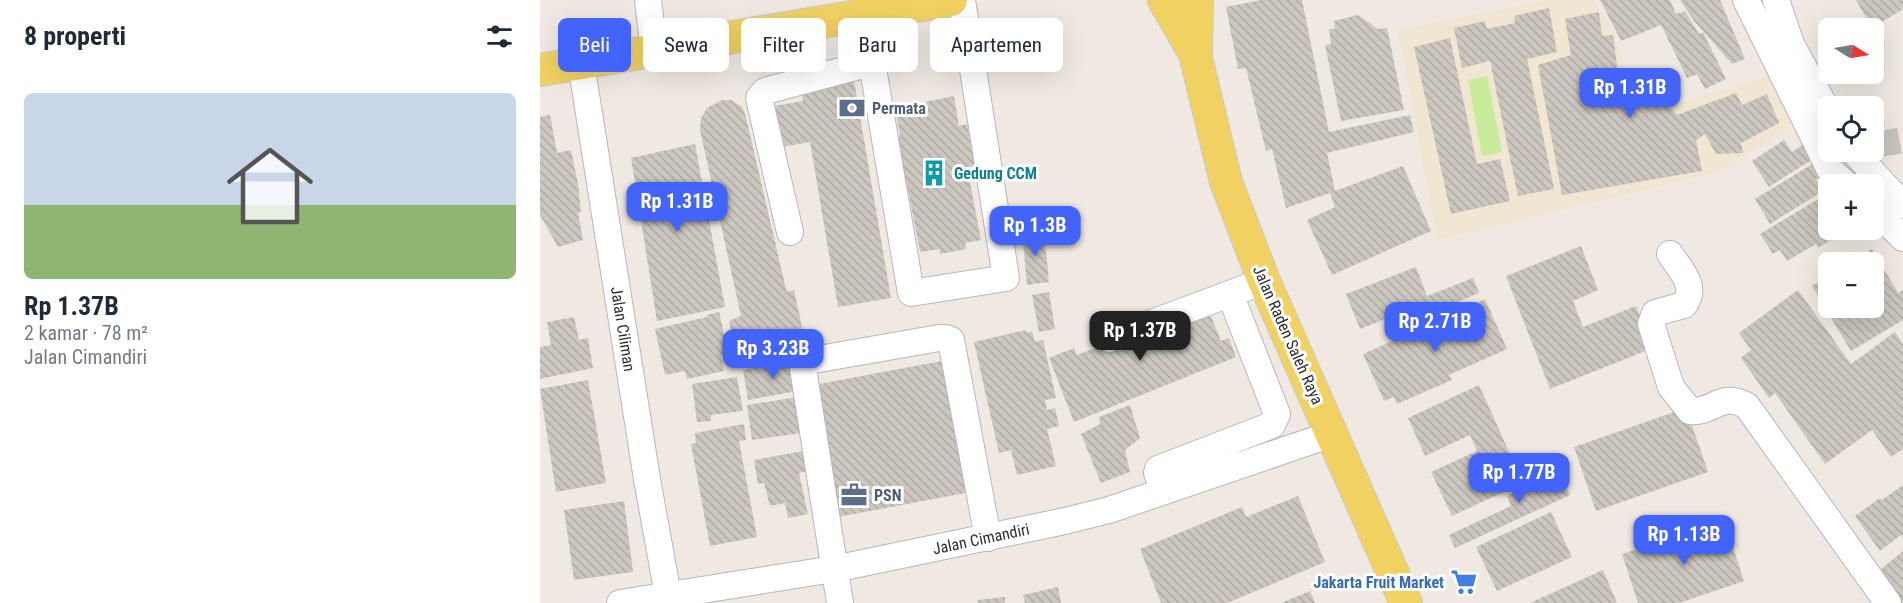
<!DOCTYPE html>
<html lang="id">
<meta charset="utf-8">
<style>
:root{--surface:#fff;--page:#f6f6f7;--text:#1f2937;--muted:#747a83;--line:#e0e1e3;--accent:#4264fb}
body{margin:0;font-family:"Roboto Condensed",sans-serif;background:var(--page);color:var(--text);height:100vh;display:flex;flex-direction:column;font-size:22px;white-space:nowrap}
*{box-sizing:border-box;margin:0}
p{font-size:20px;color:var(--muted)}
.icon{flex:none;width:33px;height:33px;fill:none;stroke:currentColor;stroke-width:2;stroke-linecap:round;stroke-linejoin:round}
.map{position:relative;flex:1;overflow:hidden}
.drawer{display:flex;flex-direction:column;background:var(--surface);width:540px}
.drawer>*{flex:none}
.guide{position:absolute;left:18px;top:18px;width:570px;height:54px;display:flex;gap:12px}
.needle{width:39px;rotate:101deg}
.fabs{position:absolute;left:1278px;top:18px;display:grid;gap:12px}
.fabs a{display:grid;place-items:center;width:66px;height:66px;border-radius:9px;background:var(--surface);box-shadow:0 6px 24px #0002;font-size:30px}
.price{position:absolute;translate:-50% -51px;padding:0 14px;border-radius:12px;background:var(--accent);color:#fff;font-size:20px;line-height:39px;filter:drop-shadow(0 2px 3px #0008)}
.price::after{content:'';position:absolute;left:50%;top:36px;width:18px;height:14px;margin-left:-9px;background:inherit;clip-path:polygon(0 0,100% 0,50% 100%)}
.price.current{background:#222;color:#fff}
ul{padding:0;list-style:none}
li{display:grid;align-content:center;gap:12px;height:318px;padding:0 24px}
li+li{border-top:2px solid var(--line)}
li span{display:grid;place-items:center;height:186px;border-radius:9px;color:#555}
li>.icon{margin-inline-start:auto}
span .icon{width:108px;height:108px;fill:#fffc;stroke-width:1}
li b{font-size:26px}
h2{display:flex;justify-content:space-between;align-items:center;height:72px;padding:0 24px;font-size:26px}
.chip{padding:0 21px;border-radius:9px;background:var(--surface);box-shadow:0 6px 24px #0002;font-size:21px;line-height:54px}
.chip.current{background:var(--accent);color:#fff}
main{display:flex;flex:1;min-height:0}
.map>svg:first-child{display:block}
.education{fill:#f0e6d1}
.pitch{fill:#c9ec9a}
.building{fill:url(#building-back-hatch)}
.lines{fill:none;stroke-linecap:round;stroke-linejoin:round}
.minor-tunnel{stroke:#c8c4bd;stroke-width:26;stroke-dasharray:26 13;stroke-linecap:butt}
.minor-casing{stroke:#b4b7c1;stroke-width:28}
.major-casing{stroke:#c9c9c9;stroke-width:34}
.minor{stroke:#fff;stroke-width:26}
.major{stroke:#f2d163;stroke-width:32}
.labels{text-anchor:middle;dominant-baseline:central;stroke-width:6;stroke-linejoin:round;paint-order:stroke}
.service-label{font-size:16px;font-weight:bold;fill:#4e5e75;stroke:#fff;text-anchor:start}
.culture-label{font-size:16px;font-weight:bold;fill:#0d838f;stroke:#fff;text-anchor:start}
.street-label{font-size:16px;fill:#2e2e2e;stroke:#fff}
.shop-label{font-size:16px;font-weight:bold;fill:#366cbe;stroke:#fff;text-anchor:end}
</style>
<main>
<section class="drawer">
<h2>8 properti<svg class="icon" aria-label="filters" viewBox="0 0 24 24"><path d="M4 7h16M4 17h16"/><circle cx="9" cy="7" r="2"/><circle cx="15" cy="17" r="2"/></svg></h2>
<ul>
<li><span style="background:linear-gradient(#c9d6e8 60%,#8fb573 0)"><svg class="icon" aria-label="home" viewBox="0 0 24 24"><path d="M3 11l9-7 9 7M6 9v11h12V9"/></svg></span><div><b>Rp 1.37B</b><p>2 kamar · 78 m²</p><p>Jalan Cimandiri</p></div></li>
</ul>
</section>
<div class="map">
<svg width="1363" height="603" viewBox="0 0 1363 603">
<defs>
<pattern id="building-back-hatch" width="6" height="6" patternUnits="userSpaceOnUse" patternTransform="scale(1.5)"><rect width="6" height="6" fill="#cbc7bf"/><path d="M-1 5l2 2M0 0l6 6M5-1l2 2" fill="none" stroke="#afaba4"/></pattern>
</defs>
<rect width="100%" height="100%" fill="#efe9e1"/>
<polygon class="education" points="1010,0 1053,0 1075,34 1087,83 1113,68 1137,104 1231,76 1255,124 1177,172 897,240 858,30"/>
<polygon class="pitch" points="947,76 962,152 942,156 928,80"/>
<g class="building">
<polygon points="721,0 762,0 789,132 870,115 874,132 787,153 795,191 863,166 891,231 792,275 767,220 795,207 790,193 746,208 732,149 726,151 706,68 698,69 686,7"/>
<polygon points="1060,0 1130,0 1136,14 1145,11 1159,34 1163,32 1186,79 1165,89 1157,74 1147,78 1121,25 1081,41"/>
<polygon points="1140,0 1180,0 1205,59 1192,64 1154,21"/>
<polygon points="1316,0 1363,0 1363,9 1332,28"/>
<polygon points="1009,8 1017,52 987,59 1014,189 978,196 950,61 922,68 914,28 945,21 947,29 975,23 974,16"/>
<polygon points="1059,12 1062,36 1073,35 1081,96 1107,79 1137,115 1196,93 1202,105 1227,94 1239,123 1201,143 1203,153 1176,154 1165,134 1156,140 1162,171 1022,195 998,65 1031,55 1025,19"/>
<polygon points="818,15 838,29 847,28 864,110 801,121 785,45 791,44 789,29 795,29 794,21"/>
<polygon points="910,38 937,164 960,159 970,201 911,214 874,47"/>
<polygon points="314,81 351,298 298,307 270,142 241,147 234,106 263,101 261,90"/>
<polygon points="414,96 419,126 427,124 435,166 427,167 441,240 425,243 426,249 400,254 400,249 380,252 366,179 360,180 352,137 360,136 355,108"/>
<polygon points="182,100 191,100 202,107 206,117 245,285 247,292 254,290 263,331 193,344 189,321 201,316 160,130 161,118 167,108"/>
<polygon points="10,115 17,153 31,150 38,184 41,212 38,213 43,240 18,247 0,215 0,117"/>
<polygon points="1244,140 1252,152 1264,144 1273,159 1229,187 1212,161"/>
<polygon points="155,144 185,307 117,321 91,158"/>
<polygon points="1277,161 1285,174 1276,179 1283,191 1230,224 1215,199"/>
<polygon points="1288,193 1288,230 1307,230 1278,248 1276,244 1247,261 1240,250 1233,254 1220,234"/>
<polygon points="504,230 509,282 487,285 482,232"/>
<polygon points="1041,246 1058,290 1033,301 1043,327 1096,306 1113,348 1010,389 966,276"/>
<polygon points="1332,249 1358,293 1363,290 1363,320 1311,351 1272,286 1288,276 1288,308 1334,308 1334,262 1311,262"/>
<polygon points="876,267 887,296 933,278 939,293 859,326 855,315 820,329 806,294"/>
<polygon points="1258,290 1311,364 1355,332 1363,344 1363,449 1351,457 1332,430 1285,464 1235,393 1229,398 1201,358 1211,350 1199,333"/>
<polygon points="509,292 515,329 499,332 492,295"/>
<polygon points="945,299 967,349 909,375 912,380 857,404 854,397 844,401 823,354"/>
<polygon points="666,304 681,341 689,338 696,357 534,422 509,358 534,348 537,355"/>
<polygon points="179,312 189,355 181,356 184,371 147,379 145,371 125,375 115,329 167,317 167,315"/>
<polygon points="34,317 39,340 48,338 53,368 0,379 0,347 11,345 7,322"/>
<polygon points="486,330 486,333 492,331 495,342 503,340 516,398 505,400 507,410 515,408 519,426 507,429 516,466 477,475 471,450 459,453 434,342"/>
<polygon points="412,359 436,491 298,517 274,385"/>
<polygon points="258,360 263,390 208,400 203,370"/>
<polygon points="197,377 203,411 171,415 171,421 157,422 152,384"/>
<polygon points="48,380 66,483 16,492 0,389"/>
<polygon points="939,385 983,483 912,516 891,472 937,451 930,435 885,456 868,418"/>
<polygon points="264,396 269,432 212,440 207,405"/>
<polygon points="590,405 600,438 585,450 590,472 561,483 541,434 560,424 559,417"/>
<polygon points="1146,408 1168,472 1056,511 1034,447"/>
<polygon points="204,424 206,440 199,441 217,537 170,546 151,444 156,443 155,433"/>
<polygon points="263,451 267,471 259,473 268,514 248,518 245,503 230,506 224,483 218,484 214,460"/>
<polygon points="1015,462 1030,495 915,548 909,535 971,506 967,496 989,486 985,476"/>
<polygon points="1363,485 1363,538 1361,535 1340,551 1315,516 1340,498 1342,500"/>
<polygon points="758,496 785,562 687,603 621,603 600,549 702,507 706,517"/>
<polygon points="84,501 93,572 34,580 24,510"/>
<polygon points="1011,512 1032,557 957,591 936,547"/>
<polygon points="1184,520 1204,581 1139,603 1098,603 1082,554"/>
<polygon points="1363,551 1363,603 1338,572"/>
<polygon points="1063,570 1077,603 990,603"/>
<polygon points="518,587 521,603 485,603 483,595"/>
<polygon points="770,591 775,603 741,603"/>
<polygon points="465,597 465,603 438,603 438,600"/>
</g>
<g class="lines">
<polyline class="minor-tunnel" points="1334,145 1363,140"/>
<g class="minor-casing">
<g id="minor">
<polyline points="108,0 114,51"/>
<polyline points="1206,0 1290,170 1306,184"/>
<polyline points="1236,0 1251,44 1288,112"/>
<polyline points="324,15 371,293 466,278 422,0"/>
<polyline points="41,63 107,479 128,595"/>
<polyline points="1314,152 1363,205"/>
<polyline points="1334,210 1363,238"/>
<polyline points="250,232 219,98 225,91 331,63"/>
<path d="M 1130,254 C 1141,271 1158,286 1144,305 L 1115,313 L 1111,324 L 1131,387 L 1150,411 C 1174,413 1181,391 1207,406 L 1348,603"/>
<polyline points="569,339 724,281"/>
<polyline points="624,491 617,473 618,469 732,425 737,414 690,294"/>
<polyline points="80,603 294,569 525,521 569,510 792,434"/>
<polyline points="300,603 262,362 399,338 406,338 411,340 448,538"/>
</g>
</g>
<g class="major-casing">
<g id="major">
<polyline points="624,0 655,54"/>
<polyline points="657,0 656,58 686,182 724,281 866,603"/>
<polyline points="0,70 411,0"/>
</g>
</g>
<use href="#minor" class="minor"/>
<use href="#major" class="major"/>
</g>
<defs>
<g id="bank-bare" transform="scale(2.07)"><path d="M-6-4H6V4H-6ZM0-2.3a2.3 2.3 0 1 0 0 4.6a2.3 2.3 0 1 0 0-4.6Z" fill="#5c6f8a" stroke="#fff" stroke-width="2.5" paint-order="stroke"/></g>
<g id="building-bare" transform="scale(2.07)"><path d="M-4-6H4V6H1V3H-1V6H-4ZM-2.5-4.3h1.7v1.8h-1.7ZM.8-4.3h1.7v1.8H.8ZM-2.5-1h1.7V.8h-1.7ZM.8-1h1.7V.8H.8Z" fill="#0f9aa8" stroke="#fff" stroke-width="2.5" paint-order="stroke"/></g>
<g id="office-bare" transform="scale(2.07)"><path d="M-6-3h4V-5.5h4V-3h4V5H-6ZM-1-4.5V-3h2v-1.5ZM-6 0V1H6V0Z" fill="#5c6f8a" stroke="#fff" stroke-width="2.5" paint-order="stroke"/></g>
<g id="supermarket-bare" transform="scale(2.07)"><path d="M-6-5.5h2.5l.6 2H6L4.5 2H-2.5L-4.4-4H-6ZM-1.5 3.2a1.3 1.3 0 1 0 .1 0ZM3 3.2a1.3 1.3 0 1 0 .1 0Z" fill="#3f7fe0" stroke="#fff" stroke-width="2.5" paint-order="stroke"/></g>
</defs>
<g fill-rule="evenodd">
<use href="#bank-bare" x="312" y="108"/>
<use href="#building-bare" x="394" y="173"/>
<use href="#office-bare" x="314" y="495"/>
<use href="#supermarket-bare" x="924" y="582"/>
</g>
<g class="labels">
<g class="service-label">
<text x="332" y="108">Permata</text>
<text x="334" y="495">PSN</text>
</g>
<g class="culture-label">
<text x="414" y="173">Gedung CCM</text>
</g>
<g class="street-label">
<text transform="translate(83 329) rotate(81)">Jalan Ciliman</text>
<text transform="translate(748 335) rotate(66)">Jalan Raden Saleh Raya</text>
<text transform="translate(441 539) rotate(-12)">Jalan Cimandiri</text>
</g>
<g class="shop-label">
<text x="904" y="582">Jakarta Fruit Market</text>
</g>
</g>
</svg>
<div class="fabs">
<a><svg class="needle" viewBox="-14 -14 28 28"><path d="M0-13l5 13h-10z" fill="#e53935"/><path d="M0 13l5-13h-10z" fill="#747a83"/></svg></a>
<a><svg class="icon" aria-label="locate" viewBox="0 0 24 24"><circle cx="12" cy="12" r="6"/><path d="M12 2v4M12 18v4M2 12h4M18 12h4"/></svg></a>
<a>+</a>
<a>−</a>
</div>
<b class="price" style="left:1090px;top:119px">Rp 1.31B</b>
<b class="price" style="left:137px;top:233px">Rp 1.31B</b>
<b class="price" style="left:495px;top:257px">Rp 1.3B</b>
<b class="price" style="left:895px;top:353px">Rp 2.71B</b>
<b class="price current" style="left:600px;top:362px">Rp 1.37B</b>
<b class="price" style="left:233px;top:380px">Rp 3.23B</b>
<b class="price" style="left:979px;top:504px">Rp 1.77B</b>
<b class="price" style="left:1144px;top:566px">Rp 1.13B</b>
<div class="guide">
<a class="chip current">Beli</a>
<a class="chip">Sewa</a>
<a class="chip">Filter</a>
<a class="chip">Baru</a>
<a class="chip">Apartemen</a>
</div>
</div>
</main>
